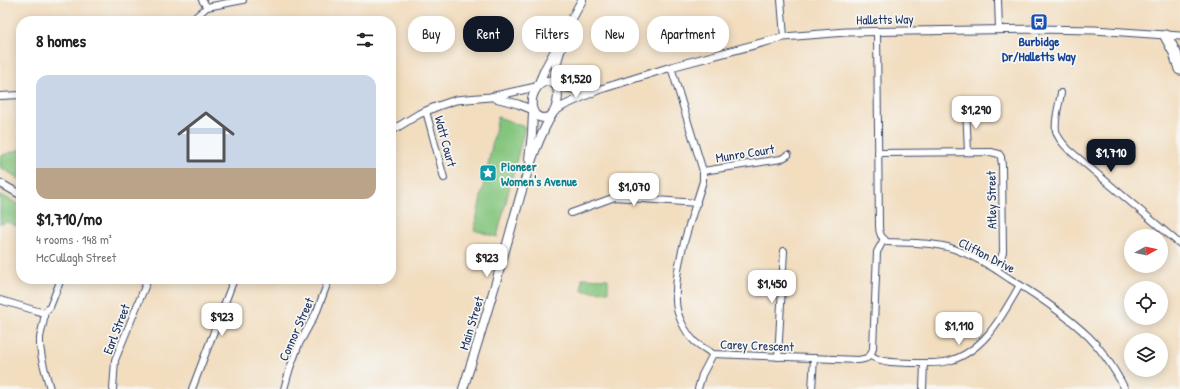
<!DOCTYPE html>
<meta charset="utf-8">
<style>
:root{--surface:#fff;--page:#f6f6f6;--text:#222;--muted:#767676;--accent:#111827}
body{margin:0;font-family:"Patrick Hand",sans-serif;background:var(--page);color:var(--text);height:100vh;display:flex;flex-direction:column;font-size:15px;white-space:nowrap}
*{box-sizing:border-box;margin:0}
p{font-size:13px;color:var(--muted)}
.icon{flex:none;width:22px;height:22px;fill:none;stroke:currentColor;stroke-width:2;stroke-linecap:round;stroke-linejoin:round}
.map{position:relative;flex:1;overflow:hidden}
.drawer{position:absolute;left:16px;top:16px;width:380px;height:268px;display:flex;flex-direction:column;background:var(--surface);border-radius:16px;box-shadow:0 2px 10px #0003}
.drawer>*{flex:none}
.top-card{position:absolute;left:408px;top:16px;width:380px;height:36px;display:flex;gap:8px}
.needle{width:26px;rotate:82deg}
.fabs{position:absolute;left:1124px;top:229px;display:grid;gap:8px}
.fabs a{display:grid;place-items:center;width:44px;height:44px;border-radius:50%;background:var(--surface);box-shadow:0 2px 10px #0003;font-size:20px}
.price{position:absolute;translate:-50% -34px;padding:0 9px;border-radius:8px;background:#fff;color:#222;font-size:13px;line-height:26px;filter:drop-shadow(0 1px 2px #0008)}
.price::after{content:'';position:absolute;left:50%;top:24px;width:12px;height:9px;margin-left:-6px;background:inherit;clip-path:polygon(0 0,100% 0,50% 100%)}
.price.active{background:var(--accent);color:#fff}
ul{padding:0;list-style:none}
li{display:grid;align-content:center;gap:8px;height:212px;padding:0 20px}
li span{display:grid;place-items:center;height:124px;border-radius:12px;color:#555}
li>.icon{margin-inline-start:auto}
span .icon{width:72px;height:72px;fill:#fffc;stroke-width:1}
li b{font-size:17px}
h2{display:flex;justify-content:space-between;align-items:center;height:48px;padding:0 20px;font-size:17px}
.chip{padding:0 14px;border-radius:16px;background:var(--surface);box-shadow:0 2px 10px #0003;font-size:14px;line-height:36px}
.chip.active{background:var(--accent);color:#fff}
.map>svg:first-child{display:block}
.green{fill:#84c57d;stroke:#507a6e}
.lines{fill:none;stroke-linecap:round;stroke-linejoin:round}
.minor-casing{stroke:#3b496d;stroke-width:8}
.tertiary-casing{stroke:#3b496d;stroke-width:9}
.secondary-casing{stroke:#3b496d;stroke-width:10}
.motorway-casing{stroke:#3b496d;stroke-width:13}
.minor{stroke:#fff;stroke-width:6}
.tertiary{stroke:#fff;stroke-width:7}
.secondary{stroke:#fff;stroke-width:8}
.motorway{stroke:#fff;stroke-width:11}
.labels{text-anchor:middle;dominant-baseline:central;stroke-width:3.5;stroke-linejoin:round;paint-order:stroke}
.street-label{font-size:13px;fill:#1b2f5e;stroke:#f6f6f2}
.transit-label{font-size:13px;font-weight:bold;fill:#164399;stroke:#f6f6f2}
.culture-label{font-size:13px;font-weight:bold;fill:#0d838f;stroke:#f6f6f2;text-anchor:start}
</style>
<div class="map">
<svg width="1180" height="389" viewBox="0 0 1180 389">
<rect width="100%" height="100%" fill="#f6f6f2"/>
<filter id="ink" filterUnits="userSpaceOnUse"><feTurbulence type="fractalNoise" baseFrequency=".025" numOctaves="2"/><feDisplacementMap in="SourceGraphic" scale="8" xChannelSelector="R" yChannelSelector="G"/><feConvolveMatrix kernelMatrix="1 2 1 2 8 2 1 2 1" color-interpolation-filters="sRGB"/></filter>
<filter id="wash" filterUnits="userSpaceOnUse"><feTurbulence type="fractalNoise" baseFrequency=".012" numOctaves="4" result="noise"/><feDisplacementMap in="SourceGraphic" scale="16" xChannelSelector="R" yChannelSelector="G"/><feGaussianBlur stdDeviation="0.9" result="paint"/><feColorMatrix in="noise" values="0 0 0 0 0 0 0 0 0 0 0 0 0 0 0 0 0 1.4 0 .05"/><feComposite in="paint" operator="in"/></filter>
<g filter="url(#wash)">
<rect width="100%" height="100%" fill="#f2ddbf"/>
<g class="green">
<polygon points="498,117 525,127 497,237 474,230"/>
<polygon points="21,149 21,180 0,167 0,156"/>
<polygon points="0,194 21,206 21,228 7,222 0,224"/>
<polygon points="582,278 608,279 608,292 582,291"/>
</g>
</g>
<g filter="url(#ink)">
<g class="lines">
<g class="minor-casing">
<g id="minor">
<polyline points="202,0 207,7 243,0"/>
<polyline points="781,0 784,37"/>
<polyline points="998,0 999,29"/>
<polyline points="191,21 207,7"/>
<path d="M 877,31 L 879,226 C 879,234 881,237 887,242 C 910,243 932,242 954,249 C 974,256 993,267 1010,279 C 1038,296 1065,314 1089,337 C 1104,352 1115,370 1125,389"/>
<path d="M 671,67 L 703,171 L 703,181 C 692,218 674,262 676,301 C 676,314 685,332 695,342 C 700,346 707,350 713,354 L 858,360 C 866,359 871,358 873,348 L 877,252 L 884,239"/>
<path d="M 1061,93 C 1059,105 1054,120 1056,131 C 1058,139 1064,145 1069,150 L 1180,244"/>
<polyline points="0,96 21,95"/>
<polyline points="966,107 968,152"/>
<polyline points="426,111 444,178"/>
<polyline points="878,153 991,152 999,154 1001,157 1002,166 1003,252 997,270"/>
<polyline points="703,171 781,159 788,155"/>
<polyline points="571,213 615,197 697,203"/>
<polyline points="0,300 44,313"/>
<path d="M 871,356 C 885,364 899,362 915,363 C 926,363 938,364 949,361 C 985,351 1003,314 1020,285"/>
<polyline points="778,357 784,251"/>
<path d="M 50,389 C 46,373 39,355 40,338 C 41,329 45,322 44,313 L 50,307 L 61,279"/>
<polyline points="113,389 115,360 148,279"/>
<polyline points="192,389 234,279"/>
<polyline points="284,389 290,368 299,344 317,311 329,279"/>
<polyline points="698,389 702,375 713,354"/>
<polyline points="812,389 814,358"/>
<polyline points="923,389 924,363"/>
</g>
</g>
<g class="tertiary-casing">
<g id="tertiary">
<polyline points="557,86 577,90 596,90"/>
<polyline points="495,98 518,104 533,110"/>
<polyline points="554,112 563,106 598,90 671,67 784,37 846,32 1037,29 1094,30 1180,36"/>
<polyline points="391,131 419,114 438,106 456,100 490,97 536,87"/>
<polyline points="0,183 21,195"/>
</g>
</g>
<g class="secondary-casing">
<g id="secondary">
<path d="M 547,81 L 551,82 L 557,86 C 559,97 558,107 551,116 C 526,127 526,86 547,81 Z"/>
<polyline points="555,84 556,65 561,48"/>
<polyline points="538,85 545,69 582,0"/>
<polyline points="529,159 532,134 533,112"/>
<path d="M 463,389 C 479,340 494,290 508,240 C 520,198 530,154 551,116"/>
</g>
</g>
<g class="motorway-casing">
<polyline id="motorway" points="1166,36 1175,53 1180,69"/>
</g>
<use href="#minor" class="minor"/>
<use href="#tertiary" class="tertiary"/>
<use href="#secondary" class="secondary"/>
<use href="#motorway" class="motorway"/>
</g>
</g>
<defs>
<g id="bus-square" transform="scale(0.9)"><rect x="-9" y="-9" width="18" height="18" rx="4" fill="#1a4fb4" stroke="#f6f6f2"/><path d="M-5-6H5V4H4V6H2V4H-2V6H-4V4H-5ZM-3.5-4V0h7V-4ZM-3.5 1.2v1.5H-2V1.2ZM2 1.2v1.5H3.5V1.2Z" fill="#fff"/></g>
<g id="sight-square" transform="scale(0.9)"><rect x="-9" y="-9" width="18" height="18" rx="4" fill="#0f9aa8" stroke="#f6f6f2"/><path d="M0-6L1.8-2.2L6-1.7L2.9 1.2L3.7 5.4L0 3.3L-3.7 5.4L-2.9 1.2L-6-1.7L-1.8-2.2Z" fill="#fff"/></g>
</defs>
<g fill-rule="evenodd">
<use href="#bus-square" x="1039" y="22"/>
<use href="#sight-square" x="488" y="173"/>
</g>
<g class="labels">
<g class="street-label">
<text transform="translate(885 19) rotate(-1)">Halletts Way</text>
<text transform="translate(446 141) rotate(75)">Watt Court</text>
<text transform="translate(745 153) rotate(-9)">Munro Court</text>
<text transform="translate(991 200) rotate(-91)">Atley Street</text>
<text transform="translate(987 255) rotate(27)">Clifton Drive</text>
<text transform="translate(471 323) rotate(-73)">Main Street</text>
<text transform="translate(116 329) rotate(-69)">Earl Street</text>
<text transform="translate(296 329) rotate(-66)">Connor Street</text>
<text transform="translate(757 345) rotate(2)">Carey Crescent</text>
</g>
<g class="transit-label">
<text x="1039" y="41">Burbidge<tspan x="1039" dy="15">Dr/Halletts Way</tspan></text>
</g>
<g class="culture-label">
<text x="501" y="166">Pioneer<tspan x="501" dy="15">Women's Avenue</tspan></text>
</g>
</g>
</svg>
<div class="fabs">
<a><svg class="needle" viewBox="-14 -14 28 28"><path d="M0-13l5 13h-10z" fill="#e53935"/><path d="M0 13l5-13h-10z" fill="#767676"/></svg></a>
<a><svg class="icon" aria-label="locate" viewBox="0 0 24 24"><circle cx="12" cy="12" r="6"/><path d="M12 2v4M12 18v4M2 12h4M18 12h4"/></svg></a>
<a><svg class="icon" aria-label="layers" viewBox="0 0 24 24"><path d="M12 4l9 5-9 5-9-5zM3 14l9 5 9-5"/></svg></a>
</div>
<b class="price" style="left:576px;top:99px">$1,520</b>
<b class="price" style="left:976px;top:130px">$1,290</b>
<b class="price active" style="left:1111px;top:173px">$1,710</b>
<b class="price" style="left:634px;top:207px">$1,070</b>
<b class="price" style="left:487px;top:278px">$923</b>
<b class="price" style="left:772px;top:304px">$1,450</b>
<b class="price" style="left:222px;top:337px">$923</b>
<b class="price" style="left:959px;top:346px">$1,110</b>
<div class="top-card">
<a class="chip">Buy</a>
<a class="chip active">Rent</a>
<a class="chip">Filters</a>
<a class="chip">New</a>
<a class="chip">Apartment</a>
</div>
<section class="drawer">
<h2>8 homes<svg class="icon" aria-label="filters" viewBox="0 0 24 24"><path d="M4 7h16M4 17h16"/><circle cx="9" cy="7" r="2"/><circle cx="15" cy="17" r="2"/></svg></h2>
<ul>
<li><span style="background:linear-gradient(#c9d6e8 75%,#b9a48a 0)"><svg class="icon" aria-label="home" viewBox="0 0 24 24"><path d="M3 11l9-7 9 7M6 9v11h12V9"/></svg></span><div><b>$1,710/mo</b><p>4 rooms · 148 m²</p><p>McCullagh Street</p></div></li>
</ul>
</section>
</div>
